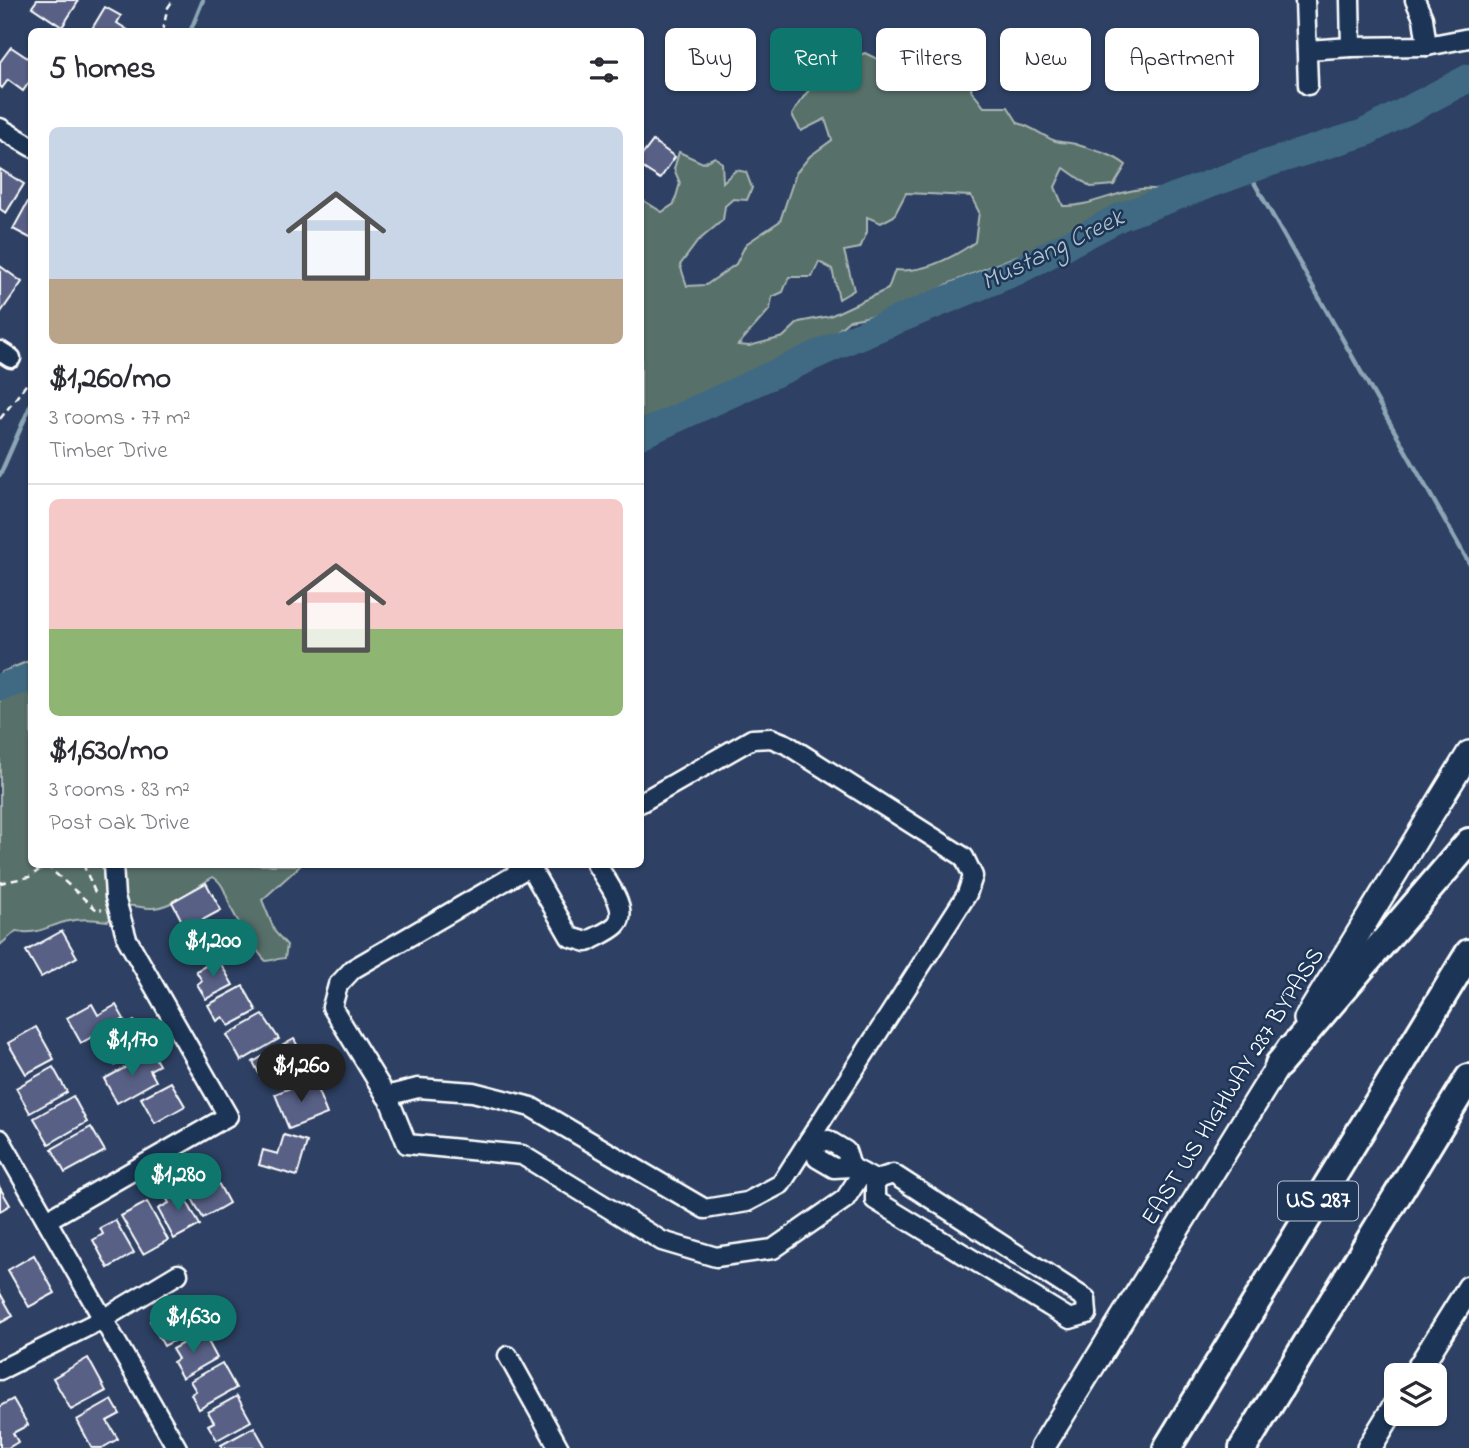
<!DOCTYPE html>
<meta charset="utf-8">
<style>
:root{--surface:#fff;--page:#f2f2f3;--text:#2b2b33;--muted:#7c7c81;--line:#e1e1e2;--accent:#0f766e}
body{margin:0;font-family:"Indie Flower",sans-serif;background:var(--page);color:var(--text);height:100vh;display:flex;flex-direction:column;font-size:26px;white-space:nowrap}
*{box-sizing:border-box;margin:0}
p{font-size:23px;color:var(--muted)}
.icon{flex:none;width:38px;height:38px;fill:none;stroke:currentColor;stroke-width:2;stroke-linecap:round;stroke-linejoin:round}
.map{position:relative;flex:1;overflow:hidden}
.side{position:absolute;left:28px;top:28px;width:616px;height:840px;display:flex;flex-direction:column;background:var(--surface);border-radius:10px;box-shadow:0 2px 5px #0004}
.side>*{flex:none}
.top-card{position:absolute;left:665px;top:28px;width:665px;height:63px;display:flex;gap:14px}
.fabs{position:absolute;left:1384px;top:1363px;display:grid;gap:14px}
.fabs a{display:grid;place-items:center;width:63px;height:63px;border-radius:10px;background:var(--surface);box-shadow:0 2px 5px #0004;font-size:35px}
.price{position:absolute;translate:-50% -60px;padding:0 16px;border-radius:24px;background:var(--accent);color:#fff;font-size:23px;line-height:46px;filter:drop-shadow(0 2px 4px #0008)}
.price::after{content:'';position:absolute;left:50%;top:42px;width:21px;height:16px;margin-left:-10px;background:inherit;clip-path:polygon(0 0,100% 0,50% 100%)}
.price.current{background:#222;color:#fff}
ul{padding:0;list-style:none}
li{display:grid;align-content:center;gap:14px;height:371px;padding:0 21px}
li+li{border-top:2px solid var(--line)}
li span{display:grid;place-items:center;height:217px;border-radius:10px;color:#555}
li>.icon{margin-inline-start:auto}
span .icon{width:126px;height:126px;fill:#fffc;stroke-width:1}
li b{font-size:30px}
h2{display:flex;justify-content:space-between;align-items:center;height:84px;padding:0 21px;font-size:30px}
.chip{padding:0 24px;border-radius:10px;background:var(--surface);box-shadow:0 2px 5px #0004;font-size:24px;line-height:63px}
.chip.current{background:var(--accent);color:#fff}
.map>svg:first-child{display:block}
.green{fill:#586f6b;stroke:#acb7b5;stroke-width:2;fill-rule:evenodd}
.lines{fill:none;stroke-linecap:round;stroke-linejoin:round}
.stream{stroke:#8ca6b5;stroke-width:4.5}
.river{stroke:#3f6b83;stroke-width:28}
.building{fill:#586186;stroke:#fff;stroke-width:2}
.minor-casing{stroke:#fff;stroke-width:23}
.major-casing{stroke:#fff;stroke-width:28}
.highway-casing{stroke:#fff;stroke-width:32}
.path{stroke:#fff;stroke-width:2.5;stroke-dasharray:7 5;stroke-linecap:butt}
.minor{stroke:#1d3557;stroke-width:18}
.major{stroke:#1d3557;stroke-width:23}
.highway{stroke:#1d3557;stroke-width:26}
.labels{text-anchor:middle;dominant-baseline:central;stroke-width:5;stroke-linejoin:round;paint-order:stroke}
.shield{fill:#1d3557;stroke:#bbc2cd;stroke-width:2}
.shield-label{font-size:23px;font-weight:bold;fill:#fff}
.street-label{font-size:24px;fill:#fff;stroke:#1d3557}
.water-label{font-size:26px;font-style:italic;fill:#b2c4cd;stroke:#1d3557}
</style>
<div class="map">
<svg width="1469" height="1448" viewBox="0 0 1469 1448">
<rect width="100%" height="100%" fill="#2e4164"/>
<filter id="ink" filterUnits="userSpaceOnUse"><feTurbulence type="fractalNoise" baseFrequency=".0143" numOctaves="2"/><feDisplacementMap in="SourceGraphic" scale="14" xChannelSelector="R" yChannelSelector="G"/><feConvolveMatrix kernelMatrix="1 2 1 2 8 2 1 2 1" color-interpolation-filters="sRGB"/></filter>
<g filter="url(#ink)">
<g class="green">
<path d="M 935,51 L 960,55 L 977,65 L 971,90 L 984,107 L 1008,107 L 1018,123 C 1032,127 1040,134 1053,140 C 1059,143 1068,142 1075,144 C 1093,150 1111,153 1126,165 L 1114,185 L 1091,187 L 1064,168 L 1055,187 L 1063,206 C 1093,208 1130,183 1158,190 L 1143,202 L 1124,205 L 1101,219 L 1069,229 L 1046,244 L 948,284 L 905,310 L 850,320 L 783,377 L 745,401 L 707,394 L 641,425 L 641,199 L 662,212 L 674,204 L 680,183 L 674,169 L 679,152 L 703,163 L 715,157 L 722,163 L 723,182 L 736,170 L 746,172 L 752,188 L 747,200 L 733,199 L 725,206 L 723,220 L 698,241 L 680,265 L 687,286 L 706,285 L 736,264 L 746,244 L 780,221 L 796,173 L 810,156 L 832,140 L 825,119 L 801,131 L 792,115 C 808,85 833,64 865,53 L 900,70 L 932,74 ZM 906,193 L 971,196 L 979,212 L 975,242 C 951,259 924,273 895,270 L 888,289 L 830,316 L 799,322 L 783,337 L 749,346 L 738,345 L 770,309 L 772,297 L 783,292 L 789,277 L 812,277 L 819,262 L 832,269 L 839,299 L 854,290 L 844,251 L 860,248 L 867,232 L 867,217 L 881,223 L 894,216 Z"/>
<path d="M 31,660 L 32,864 L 301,865 L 262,900 L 275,932 L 287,945 L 285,958 L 266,961 C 258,954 237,920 232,910 C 226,897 225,884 213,877 C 197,886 177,903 160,907 C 137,913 128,893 108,921 C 95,919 81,918 69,921 C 49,925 37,936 16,931 L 0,945 L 0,673 Z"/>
</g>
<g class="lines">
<g class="stream">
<polyline points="190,32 203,0"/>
<polyline points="1247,170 1469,563"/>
<polyline points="0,475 32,402"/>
</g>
<g class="river">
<polyline points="640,435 853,338 1017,271 1122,216 1262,165 1364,133 1469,78"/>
<polyline points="0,687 32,677"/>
</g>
</g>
<g class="building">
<polygon points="37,0 75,0 78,2 62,27 32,7"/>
<polygon points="105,7 121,16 117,23 131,32 90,32"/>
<polygon points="11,47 32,61 32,78 23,91 8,80 2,88 0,86 0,62"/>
<polygon points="653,141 675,157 660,179 640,166 640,158"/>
<polygon points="0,169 24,184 6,213 0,209"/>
<polygon points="30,198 32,199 32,239 13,229"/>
<polygon points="0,266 22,282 1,312 0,311"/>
<polygon points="206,883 221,910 186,929 172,902"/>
<polygon points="62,931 77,957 41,977 26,951"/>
<polygon points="218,959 233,985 206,999 197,984 202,981 196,971"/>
<polygon points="243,986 257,1011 229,1026 223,1017 217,1021 208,1005"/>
<polygon points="92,1004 98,1015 116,1005 124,1019 81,1043 67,1018"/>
<polygon points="263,1015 279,1039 241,1061 227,1035"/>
<polygon points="134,1021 148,1046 115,1065 101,1039"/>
<polygon points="36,1027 54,1059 26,1074 8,1043"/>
<polygon points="294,1039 308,1065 279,1081 272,1070 261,1077 253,1062"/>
<polygon points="152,1053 159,1065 150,1070 156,1081 117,1103 104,1079"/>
<polygon points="53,1067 67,1092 30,1113 16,1088"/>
<polygon points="313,1079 327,1114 289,1129 275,1094"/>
<polygon points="171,1082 185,1106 155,1123 141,1098"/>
<polygon points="73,1096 87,1122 49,1144 34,1118"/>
<polygon points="91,1127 105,1151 65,1173 52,1149"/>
<polygon points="284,1135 307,1142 297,1176 259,1165 263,1150 278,1154"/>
<polygon points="209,1166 229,1203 203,1218 182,1181"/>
<polygon points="177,1184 200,1225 174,1239 158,1209 169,1203 163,1192"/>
<polygon points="0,1188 10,1205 0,1211"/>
<polygon points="147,1202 168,1240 143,1254 121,1216"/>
<polygon points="115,1220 134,1253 108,1268 93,1240 103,1234 100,1228"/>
<polygon points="34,1255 55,1293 29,1307 8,1270"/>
<polygon points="0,1293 13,1316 0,1323"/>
<polygon points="186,1301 200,1327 164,1346 150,1321"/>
<polygon points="203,1332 217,1358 182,1378 173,1362 178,1359 172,1349"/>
<polygon points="88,1358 106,1391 71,1410 53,1378"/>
<polygon points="222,1363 236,1388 199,1409 191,1394 196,1391 190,1381"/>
<polygon points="237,1396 251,1421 217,1440 208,1425 214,1422 208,1412"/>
<polygon points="13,1399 28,1425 13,1433 18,1442 8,1448 0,1448 0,1406"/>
<polygon points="112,1400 120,1414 107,1421 118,1439 102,1448 92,1448 77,1420"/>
<polygon points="254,1427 266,1448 222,1448 221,1445"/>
</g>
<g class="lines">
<g class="minor-casing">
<g id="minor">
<polyline points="1305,0 1308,85"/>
<polyline points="1415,0 1423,18 1427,46"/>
<polyline points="1351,47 1427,46 1469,38"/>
<polyline points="1307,50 1351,47 1350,0"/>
<polyline points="0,128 32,147"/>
<polyline points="0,351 11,358"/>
<polyline points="640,803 752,739 771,738 786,744 964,857 973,876 967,894 809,1140 814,1144 817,1158 834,1168 851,1167 875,1180 893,1174 1086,1299 1087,1314"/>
<polyline points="534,864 353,969 338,985 332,1007 390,1102 407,1144 522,1155 662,1241 716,1257 773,1249 845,1199 862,1173"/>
<path d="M 530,867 L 570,937 L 587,942 C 595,937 609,932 616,925 C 631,910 604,878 596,864"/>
<polyline points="386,1096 418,1088 473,1092 531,1107 705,1209 747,1202 781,1184 809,1140"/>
<polyline points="0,1139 177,1448"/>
<polyline points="814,1144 828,1140 846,1151 851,1167"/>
<polyline points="875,1180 875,1200 1070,1319 1087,1314"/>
<polyline points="47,1220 228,1116 127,939 115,897 113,864"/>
<polyline points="508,1356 559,1448"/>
<polyline points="0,1370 103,1319 178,1274"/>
</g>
</g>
<g class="major-casing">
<g id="major">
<polyline points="1306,1019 1469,753"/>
<polyline points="1414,1376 1469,1288"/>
<polyline points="1042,1448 1289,1048"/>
<polyline points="1369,1448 1396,1404"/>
</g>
</g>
<g class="highway-casing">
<g id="highway">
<polyline points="1279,1064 1469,842"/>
<polyline points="1167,1448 1469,953"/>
<polyline points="1243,1448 1469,1078"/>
</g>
</g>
<g class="path">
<polyline points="163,32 167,9 173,0"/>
<polyline points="0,419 32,377"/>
<polyline points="83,864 97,897"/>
<polyline points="46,865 98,911 102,909"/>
<polyline points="0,883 29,877 45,866"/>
</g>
<use href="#minor" class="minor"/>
<use href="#major" class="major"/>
<use href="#highway" class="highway"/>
</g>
</g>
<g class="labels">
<rect class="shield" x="1278" y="1181.5" width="80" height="39" rx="5"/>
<g class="shield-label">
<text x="1318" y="1201">US 287</text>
</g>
<g class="street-label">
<text transform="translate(1234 1087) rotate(-58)">EAST US HIGHWAY 287 BYPASS</text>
</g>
<g class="water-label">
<text transform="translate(1053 251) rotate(-26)">Mustang Creek</text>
</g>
</g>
</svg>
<div class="fabs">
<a><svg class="icon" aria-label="layers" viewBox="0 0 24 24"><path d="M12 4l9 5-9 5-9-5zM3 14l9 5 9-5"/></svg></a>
</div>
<b class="price" style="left:213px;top:979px">$1,200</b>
<b class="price" style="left:132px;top:1078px">$1,170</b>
<b class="price current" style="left:301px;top:1104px">$1,260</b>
<b class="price" style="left:178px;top:1213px">$1,280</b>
<b class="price" style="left:193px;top:1355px">$1,630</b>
<div class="top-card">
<a class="chip">Buy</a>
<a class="chip current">Rent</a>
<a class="chip">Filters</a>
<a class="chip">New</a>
<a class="chip">Apartment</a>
</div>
<section class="side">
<h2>5 homes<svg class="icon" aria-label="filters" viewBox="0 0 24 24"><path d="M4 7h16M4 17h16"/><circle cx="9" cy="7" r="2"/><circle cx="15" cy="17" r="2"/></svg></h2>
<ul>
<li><span style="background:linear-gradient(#c9d6e8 70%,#b9a48a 0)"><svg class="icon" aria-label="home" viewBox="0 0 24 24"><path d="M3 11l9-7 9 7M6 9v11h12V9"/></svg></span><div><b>$1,260/mo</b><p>3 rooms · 77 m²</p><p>Timber Drive</p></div></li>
<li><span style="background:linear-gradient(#f6c9c9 60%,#8fb573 0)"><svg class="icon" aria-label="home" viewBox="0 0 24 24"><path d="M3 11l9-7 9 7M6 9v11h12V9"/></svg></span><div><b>$1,630/mo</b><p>3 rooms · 83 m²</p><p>Post Oak Drive</p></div></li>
</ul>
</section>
</div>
